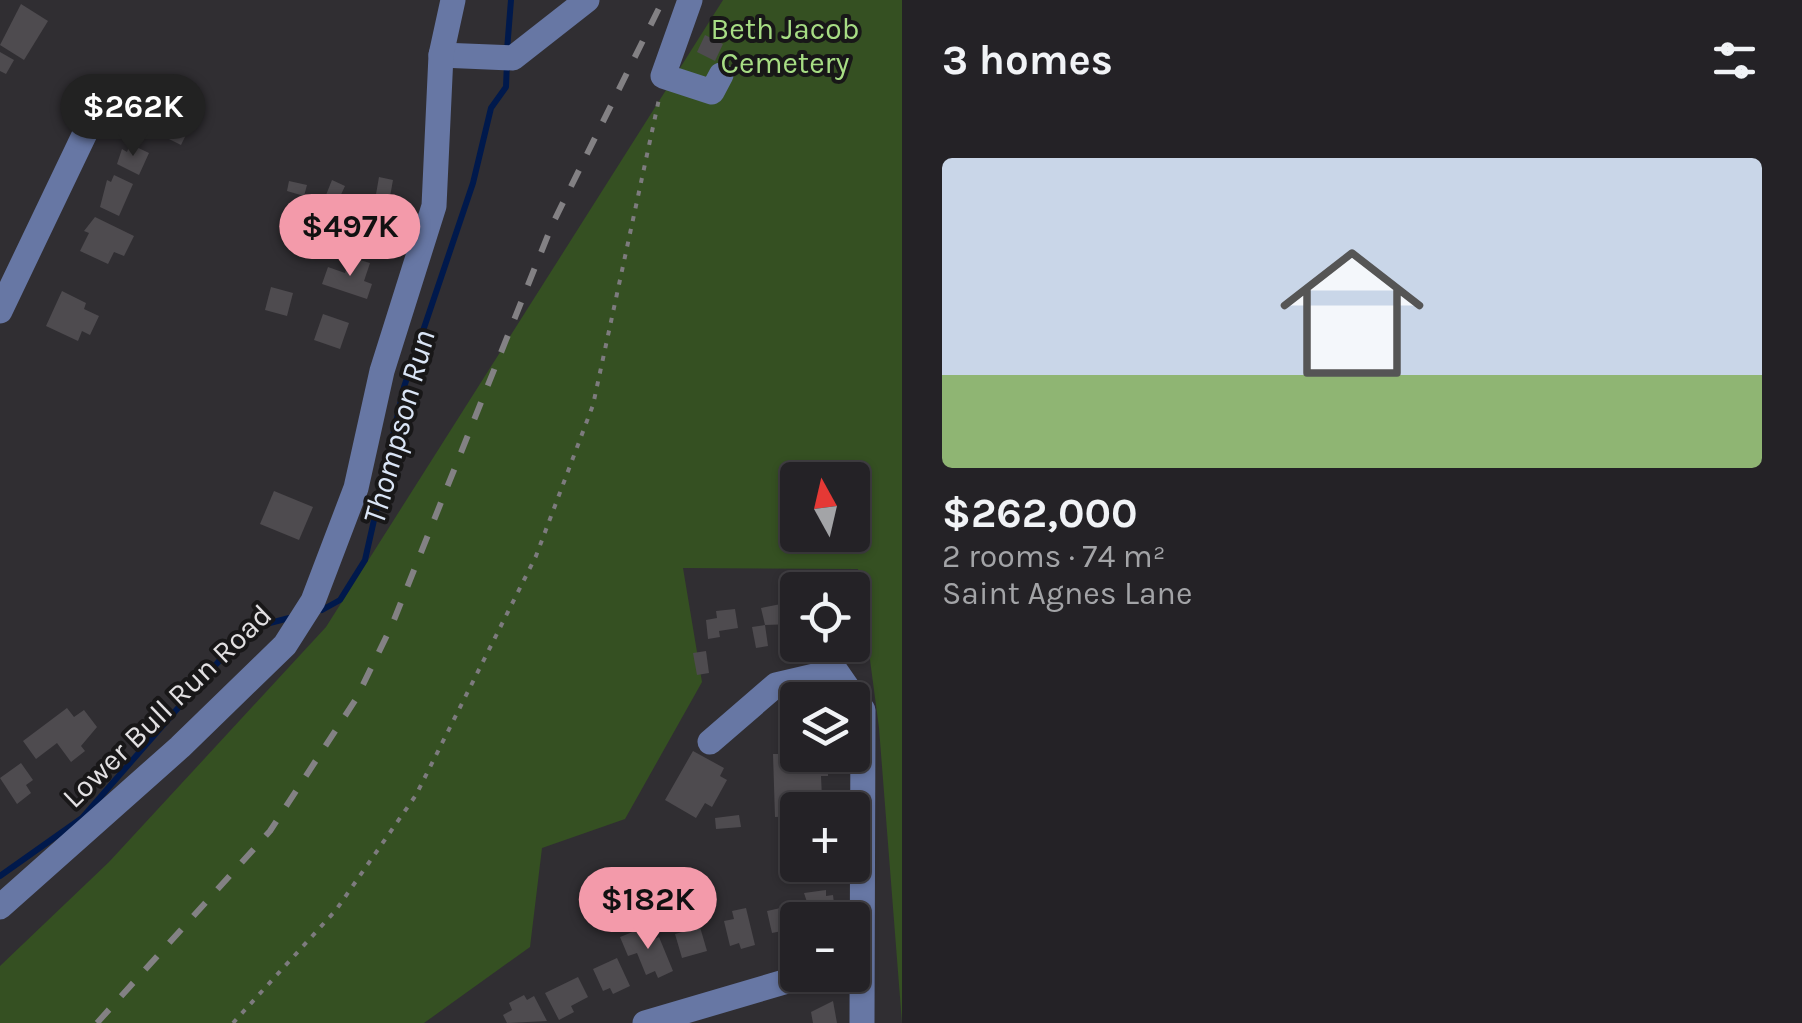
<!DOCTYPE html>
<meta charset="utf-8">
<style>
:root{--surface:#242226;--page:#2c2a2e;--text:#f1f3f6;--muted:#a3a4a7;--line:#413f43;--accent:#f39aaa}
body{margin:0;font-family:Karla,sans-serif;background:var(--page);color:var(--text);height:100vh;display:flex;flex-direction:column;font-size:38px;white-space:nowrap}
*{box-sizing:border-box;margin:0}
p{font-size:32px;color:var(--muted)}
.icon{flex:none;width:55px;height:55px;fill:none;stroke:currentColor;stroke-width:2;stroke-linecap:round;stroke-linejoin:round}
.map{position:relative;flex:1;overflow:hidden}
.side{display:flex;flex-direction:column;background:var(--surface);width:900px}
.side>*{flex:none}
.needle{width:65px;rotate:352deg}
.buttons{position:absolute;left:780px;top:462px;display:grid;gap:20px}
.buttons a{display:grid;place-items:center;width:90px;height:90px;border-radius:10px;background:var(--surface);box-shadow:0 2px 8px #0004,0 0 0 2px var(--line);font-size:50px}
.price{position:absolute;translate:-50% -85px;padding:0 22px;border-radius:35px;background:var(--accent);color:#111;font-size:32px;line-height:65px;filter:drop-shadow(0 2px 5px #0008)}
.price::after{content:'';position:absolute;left:50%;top:60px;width:30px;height:22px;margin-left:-15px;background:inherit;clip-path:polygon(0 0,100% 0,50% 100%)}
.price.on{background:#222;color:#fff}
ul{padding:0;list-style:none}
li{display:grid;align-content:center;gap:20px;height:530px;padding:0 40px}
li+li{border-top:2px solid var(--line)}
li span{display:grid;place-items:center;height:310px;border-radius:10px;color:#555}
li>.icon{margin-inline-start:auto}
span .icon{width:180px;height:180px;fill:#fffc;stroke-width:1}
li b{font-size:42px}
h2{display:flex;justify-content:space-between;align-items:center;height:120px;padding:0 40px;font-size:42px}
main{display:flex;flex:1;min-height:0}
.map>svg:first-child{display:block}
.green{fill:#355022;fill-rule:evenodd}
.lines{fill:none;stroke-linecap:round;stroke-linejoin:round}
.stream{stroke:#00194c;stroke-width:6}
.building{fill:#4e4b4f}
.path{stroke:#7d7b7e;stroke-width:4;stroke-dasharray:5 8;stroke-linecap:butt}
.minor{stroke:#6777a4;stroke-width:25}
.rail{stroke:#838184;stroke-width:6;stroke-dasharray:18 18;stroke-linecap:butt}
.labels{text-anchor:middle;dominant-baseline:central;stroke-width:8;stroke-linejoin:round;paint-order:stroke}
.park-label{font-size:30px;fill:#a7dd84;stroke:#181718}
.street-label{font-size:30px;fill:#e2e0e2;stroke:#181718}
.water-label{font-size:32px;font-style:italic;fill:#dae5f6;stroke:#181718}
</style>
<main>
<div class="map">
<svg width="902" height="1023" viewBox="0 0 902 1023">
<rect width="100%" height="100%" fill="#302e32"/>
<path class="green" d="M 723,0 L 902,0 L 902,1023 L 879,728 L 858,569 L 683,568 L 702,682 L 625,819 L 542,848 L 530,947 L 424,1023 L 0,1023 L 0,966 L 109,862 L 326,627 ZM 798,480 L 852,480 L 852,535 L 798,535 Z"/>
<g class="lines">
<g class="stream">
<polyline points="507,50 511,0"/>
<polyline points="322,610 340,600 365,560 404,387 473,183 491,108 506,87 507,62"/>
<polyline points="0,876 82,818 247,629 293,617"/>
</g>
</g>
<g class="building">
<polygon points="21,4 48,21 24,60 0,45"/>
<polygon points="705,35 723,44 715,61 697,52"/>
<polygon points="0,52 14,60 6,74 0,71"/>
<polygon points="182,90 203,100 181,145 155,132 166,95 177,100"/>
<polygon points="130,144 149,153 139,175 117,164 122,149 127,152"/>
<polygon points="114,175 133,184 119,216 100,207 107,180 111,182"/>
<polygon points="379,177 393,180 389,202 375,200"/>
<polygon points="332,180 345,186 338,201 326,195"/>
<polygon points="289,181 307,185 304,196 287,191"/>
<polygon points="340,200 363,211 346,249 322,238"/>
<polygon points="95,217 134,236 124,256 114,252 108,264 80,251 89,233 84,231"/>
<polygon points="296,224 305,226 299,243 288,240"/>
<polygon points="350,257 370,263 364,281 372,284 367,299 322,284 328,267 345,273"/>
<polygon points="271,287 293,293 287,316 265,310"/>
<polygon points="62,291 86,303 84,309 99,316 90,335 82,331 78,341 46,326"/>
<polygon points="323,314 349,323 340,349 314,340"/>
<polygon points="274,491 313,507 299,540 260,524"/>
<polygon points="786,603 787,608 794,607 793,624 765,625 761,608"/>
<polygon points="735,609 738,628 719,631 720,637 708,639 706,620 717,618 716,611"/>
<polygon points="765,625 768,646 756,648 752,627"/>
<polygon points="706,651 709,673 697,675 693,653"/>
<polygon points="67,708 74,717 84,710 97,727 81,746 85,751 71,762 57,743 36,759 23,741"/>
<polygon points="785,740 798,740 798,755 828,755 828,776 821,776 822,798 828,798 829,810 798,810 798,816 775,817 773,754 785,754"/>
<polygon points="693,751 724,768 720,776 727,780 712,807 705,803 696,818 665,800"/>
<polygon points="21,763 33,780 26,785 31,793 17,804 0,778"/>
<polygon points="739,815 741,827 716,829 715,818"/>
<polygon points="826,890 826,896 833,895 836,920 813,920 804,893"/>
<polygon points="794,905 796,939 784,942 782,931 772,933 767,911"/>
<polygon points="746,908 755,945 741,949 739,943 730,946 724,921 734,919 732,911"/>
<polygon points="645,927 650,941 659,937 673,971 658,978 655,971 646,975 637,953 628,956 620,937"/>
<polygon points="700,927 707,951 682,958 675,934"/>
<polygon points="617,958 630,986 613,994 610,988 603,991 593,969"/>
<polygon points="578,977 588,997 571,1006 574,1012 559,1020 545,993"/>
<polygon points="524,995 527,1000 534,996 547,1021 507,1023 503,1015 512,1010 509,1003"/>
<polygon points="833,1001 837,1023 813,1023 811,1012"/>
</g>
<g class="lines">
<polyline class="path" points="233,1023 336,910 416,795 536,556 593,405 659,99"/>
<g class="minor">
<polyline points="690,0 663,76 712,92 721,75"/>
<polyline points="441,55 513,58 587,0"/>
<polyline points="0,311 99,104"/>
<polyline points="710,742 776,685 836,671 863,710 862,1023"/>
<polyline points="0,907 180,747 285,645 313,601 356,488 382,371 434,206 441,55 453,0"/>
<polyline points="645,1023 808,975"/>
</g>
<polyline class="rail" points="97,1023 270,831 356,699 392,625 552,225 663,0"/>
</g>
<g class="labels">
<g class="park-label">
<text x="785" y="29">Beth Jacob<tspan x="785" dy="34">Cemetery</tspan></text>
</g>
<g class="street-label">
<text transform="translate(167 706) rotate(-44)">Lower Bull Run Road</text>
</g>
<g class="water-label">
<text transform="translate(399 427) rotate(-75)">Thompson Run</text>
</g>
</g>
</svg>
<div class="buttons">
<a><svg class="needle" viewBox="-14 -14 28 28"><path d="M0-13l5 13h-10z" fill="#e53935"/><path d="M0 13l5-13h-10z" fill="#a3a4a7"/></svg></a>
<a><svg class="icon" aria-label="locate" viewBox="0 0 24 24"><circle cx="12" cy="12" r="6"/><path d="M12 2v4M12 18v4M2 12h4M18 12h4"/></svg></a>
<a><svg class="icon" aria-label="layers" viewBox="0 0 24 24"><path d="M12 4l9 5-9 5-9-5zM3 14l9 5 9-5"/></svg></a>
<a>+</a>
<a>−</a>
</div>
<b class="price on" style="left:133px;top:159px">$262K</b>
<b class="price" style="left:350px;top:279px">$497K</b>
<b class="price" style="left:648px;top:952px">$182K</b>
</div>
<section class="side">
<h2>3 homes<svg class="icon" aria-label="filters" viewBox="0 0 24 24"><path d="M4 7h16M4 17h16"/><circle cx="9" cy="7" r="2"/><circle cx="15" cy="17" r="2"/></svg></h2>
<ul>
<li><span style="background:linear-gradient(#c9d6e8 70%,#8fb573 0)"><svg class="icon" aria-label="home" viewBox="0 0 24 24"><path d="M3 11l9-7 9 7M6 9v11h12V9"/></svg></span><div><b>$262,000</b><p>2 rooms · 74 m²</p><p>Saint Agnes Lane</p></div></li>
</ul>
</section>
</main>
